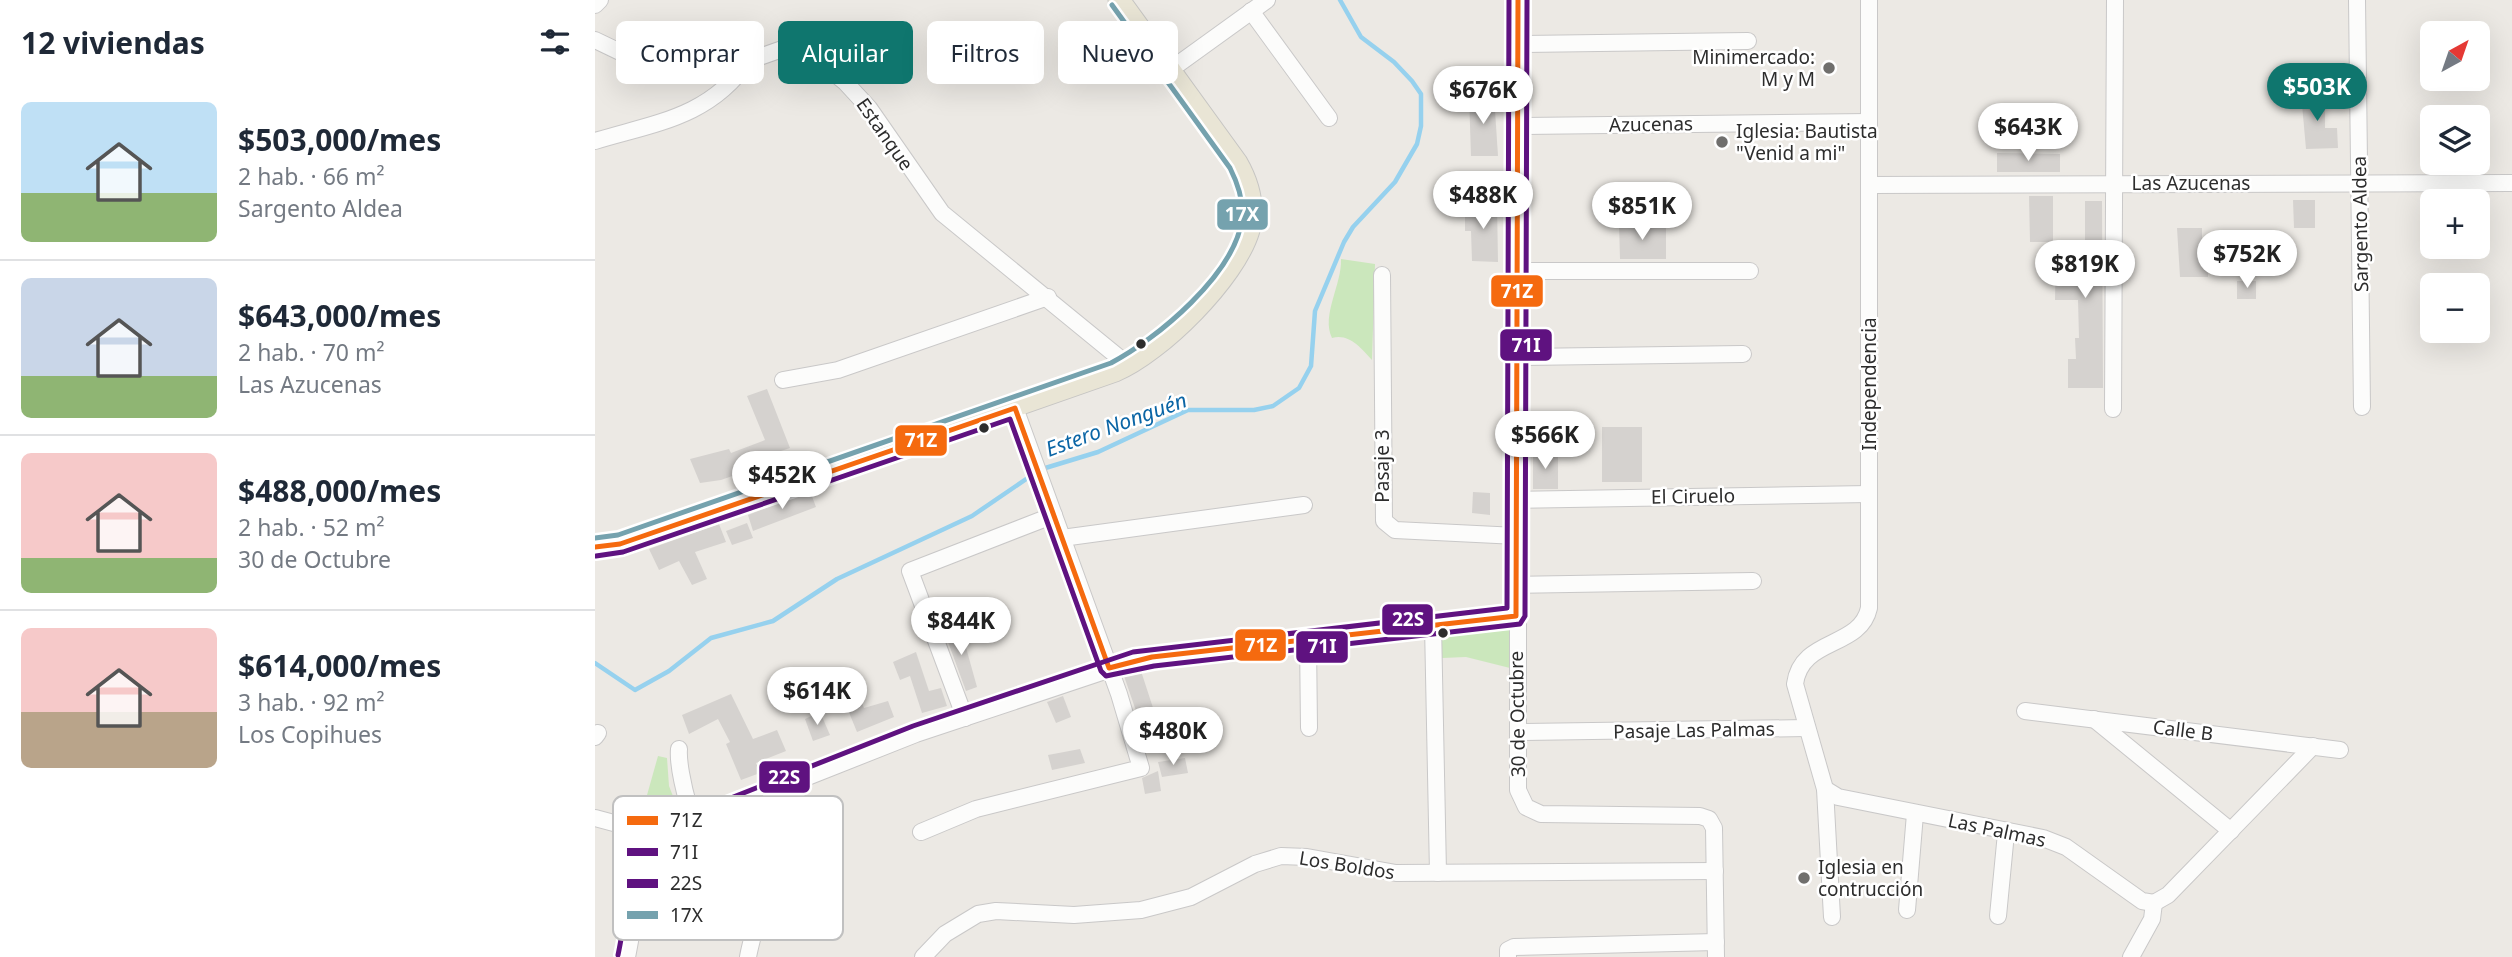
<!DOCTYPE html>
<html lang="es">
<meta charset="utf-8">
<style>
:root{--surface:#fff;--page:#f6f6f7;--text:#1f2937;--muted:#747a83;--line:#e0e1e3;--accent:#0f766e}
body{margin:0;font-family:"Noto Sans",sans-serif;background:var(--page);color:var(--text);height:100vh;display:flex;flex-direction:column;font-size:26px;white-space:nowrap}
*{box-sizing:border-box;margin:0}
p{font-size:23px;color:var(--muted)}
.icon{flex:none;width:38px;height:38px;fill:none;stroke:currentColor;stroke-width:2;stroke-linecap:round;stroke-linejoin:round}
.map{position:relative;flex:1;overflow:hidden}
.panel{display:flex;flex-direction:column;background:var(--surface);width:595px}
.panel>*{flex:none}
.banner{position:absolute;left:21px;top:21px;width:665px;height:63px;display:flex;gap:14px}
.needle{width:46px;rotate:40deg}
.fabs{position:absolute;left:1825px;top:21px;display:grid;gap:14px}
.fabs a{display:grid;place-items:center;width:70px;height:70px;border-radius:10px;background:var(--surface);box-shadow:0 7px 28px #0002;font-size:35px}
.price{position:absolute;translate:-50% -60px;padding:0 16px;border-radius:24px;background:#fff;color:#222;font-size:23px;line-height:46px;filter:drop-shadow(0 2px 4px #0008)}
.price::after{content:'';position:absolute;left:50%;top:42px;width:21px;height:16px;margin-left:-10px;background:inherit;clip-path:polygon(0 0,100% 0,50% 100%)}
.price.active{background:var(--accent);color:#fff}
ul{padding:0;list-style:none}
li{display:flex;align-items:center;gap:21px;height:175px;padding:0 21px}
li+li{border-top:2px solid var(--line)}
li span{display:grid;place-items:center;flex:none;width:196px;height:140px;border-radius:10px;color:#555}
li>.icon{margin-inline-start:auto}
span .icon{width:84px;height:84px;fill:#fffc;stroke-width:1}
li b{font-size:30px}
h2{display:flex;justify-content:space-between;align-items:center;height:84px;padding:0 21px;font-size:30px}
.tag{padding:0 24px;border-radius:10px;background:var(--surface);box-shadow:0 7px 28px #0002;font-size:24px;line-height:63px}
.tag.active{background:var(--accent);color:#fff}
main{display:flex;flex:1;min-height:0}
.map>svg:first-child{display:block}
.green{fill:#cbe7bc}
.lines{fill:none;stroke-linecap:round;stroke-linejoin:round}
.stream{stroke:#96d1ee;stroke-width:4.5}
.building{fill:#d5d2cf}
.minor-casing{stroke:#c9c8c8;stroke-width:18}
.major-casing{stroke:#c6c5c3;stroke-width:23}
.minor{stroke:#fcfcfb;stroke-width:16}
.major{stroke:#e9e5d5;stroke-width:21}
.bus-1-casing{stroke:#fff;stroke-width:10}
.bus-2-casing{stroke:#fff;stroke-width:10}
.bus-3-casing{stroke:#fff;stroke-width:10}
.bus-4-casing{stroke:#fff;stroke-width:10}
.bus-1{stroke:#f56a0f;stroke-width:5}
.bus-2{stroke:#5f1280;stroke-width:5}
.bus-3{stroke:#5f1280;stroke-width:5}
.bus-4{stroke:#75a2ae;stroke-width:5}
.poi-dot{fill:#706f6d;stroke:#fff;stroke-width:2.5}
.bus-dot{fill:#2d2d2d;stroke:#fff;stroke-width:2.5}
.labels{text-anchor:middle;dominant-baseline:central;stroke-width:5;stroke-linejoin:round;paint-order:stroke}
.poi-label{font-size:19px;fill:#2d2d2d;stroke:#fff;text-anchor:start}
.street-label{font-size:19px;fill:#2d2d2d;stroke:#fff}
.water-label{font-size:21px;font-style:italic;fill:#0a65a5;stroke:#fff}
.key{fill:#fff;stroke:#c0c0c0;stroke-width:2}
.key-label{font-size:19px;fill:#2d2d2d}
.line-badge{stroke:#fff;stroke-width:2.5}
.badge-label{font-size:19px;text-anchor:middle;font-weight:bold;fill:#fff}
</style>
<main>
<section class="panel">
<h2>12 viviendas<svg class="icon" aria-label="filters" viewBox="0 0 24 24"><path d="M4 7h16M4 17h16"/><circle cx="9" cy="7" r="2"/><circle cx="15" cy="17" r="2"/></svg></h2>
<ul>
<li><span style="background:linear-gradient(#bfe0f5 65%,#8fb573 0)"><svg class="icon" aria-label="home" viewBox="0 0 24 24"><path d="M3 11l9-7 9 7M6 9v11h12V9"/></svg></span><div><b>$503,000/mes</b><p>2 hab. · 66 m²</p><p>Sargento Aldea</p></div></li>
<li><span style="background:linear-gradient(#c9d6e8 70%,#8fb573 0)"><svg class="icon" aria-label="home" viewBox="0 0 24 24"><path d="M3 11l9-7 9 7M6 9v11h12V9"/></svg></span><div><b>$643,000/mes</b><p>2 hab. · 70 m²</p><p>Las Azucenas</p></div></li>
<li><span style="background:linear-gradient(#f6c9c9 75%,#8fb573 0)"><svg class="icon" aria-label="home" viewBox="0 0 24 24"><path d="M3 11l9-7 9 7M6 9v11h12V9"/></svg></span><div><b>$488,000/mes</b><p>2 hab. · 52 m²</p><p>30 de Octubre</p></div></li>
<li><span style="background:linear-gradient(#f6c9c9 60%,#b9a48a 0)"><svg class="icon" aria-label="home" viewBox="0 0 24 24"><path d="M3 11l9-7 9 7M6 9v11h12V9"/></svg></span><div><b>$614,000/mes</b><p>3 hab. · 92 m²</p><p>Los Copihues</p></div></li>
</ul>
</section>
<div class="map">
<svg width="1917" height="957" viewBox="0 0 1917 957">
<rect width="100%" height="100%" fill="#ece9e4"/>
<g class="green">
<path d="M 746,259 L 780,264 L 777,360 C 766,348 754,333 737,338 C 726,315 747,285 746,259 Z"/>
<polygon points="919,619 915,668 871,657 847,658 842,628"/>
<polygon points="63,756 72,758 74,786 85,814 74,816 60,826 45,820"/>
</g>
<g class="lines">
<g class="stream">
<polyline points="447,469 503,452 593,410 659,410 678,406 704,388 716,366 720,311 749,242 758,227 800,182 822,144 826,126 826,94 817,81 799,62 766,37 745,0"/>
<polyline points="0,663 40,690 74,671 116,638 178,621 242,579 377,516 440,473"/>
</g>
</g>
<g class="building">
<polygon points="1706,93 1730,93 1730,128 1742,128 1743,148 1711,149"/>
<polygon points="874,95 899,95 903,156 876,156"/>
<polygon points="1402,153 1465,154 1465,172 1402,172"/>
<polygon points="1434,196 1458,196 1458,242 1435,242"/>
<polygon points="1698,200 1720,200 1720,228 1699,228"/>
<polygon points="1490,201 1507,201 1508,388 1473,388 1473,359 1481,359 1480,338 1484,338 1483,300 1460,300 1461,252 1490,251"/>
<polygon points="870,203 902,203 903,262 877,261 876,231 870,231"/>
<polygon points="1044,222 1044,226 1071,225 1071,259 1025,259 1024,223"/>
<polygon points="1582,228 1607,228 1607,257 1613,257 1613,277 1585,277"/>
<rect x="1642" y="281" width="19" height="18"/>
<polygon points="172,389 195,448 168,457 171,464 126,480 105,483 95,459 134,449 136,453 170,440 152,396"/>
<rect x="1007" y="427" width="40" height="55"/>
<rect x="938" y="453" width="25" height="36"/>
<polygon points="215,491 221,507 158,531 153,515"/>
<polygon points="878,492 895,493 895,515 877,513"/>
<polygon points="152,523 158,538 137,545 131,531"/>
<polygon points="124,524 131,542 100,552 112,579 97,585 84,561 64,570 54,549"/>
<polygon points="365,626 382,687 371,691 349,631"/>
<polygon points="321,652 334,691 346,688 352,706 327,713 315,676 305,680 298,662"/>
<polygon points="546,671 561,717 567,715 571,730 550,737 529,676"/>
<polygon points="259,682 269,708 293,701 299,717 262,732 244,688"/>
<polygon points="136,694 158,739 182,730 191,751 161,763 165,773 146,780 131,744 135,742 123,719 94,734 87,715"/>
<polygon points="468,696 476,717 461,723 452,702"/>
<polygon points="225,712 235,735 218,741 210,719"/>
<polygon points="485,749 490,763 457,770 453,755"/>
<polygon points="590,758 593,773 567,777 563,762"/>
<polygon points="563,771 566,791 550,794 547,778"/>
</g>
<g class="lines">
<g class="minor-casing">
<g id="minor">
<polyline points="923,0 923,790 931,807 946,814 1105,816 1114,819 1119,828 1121,957"/>
<polyline points="1762,0 1767,407"/>
<polyline points="0,5 5,0"/>
<polyline points="656,11 734,118"/>
<polyline points="0,40 50,64 93,72 139,66 190,48 216,54 250,82 274,108 347,213 533,365"/>
<polyline points="923,44 1153,41"/>
<polyline points="575,70 672,0"/>
<polyline points="923,126 1274,122"/>
<path d="M 0,141 C 60,123 115,117 153,61"/>
<polyline points="1274,185 1917,183"/>
<polyline points="922,271 1155,271"/>
<polyline points="787,275 789,521 800,530 922,536"/>
<polyline points="922,357 1148,354"/>
<polyline points="188,380 243,370 453,297"/>
<polyline points="1518,409 1520,0"/>
<polyline points="921,500 1274,494"/>
<polyline points="467,538 709,505"/>
<polyline points="921,585 1158,581"/>
<polyline points="838,625 843,873"/>
<polyline points="713,640 714,728"/>
<polyline points="1430,711 1745,750"/>
<polyline points="370,718 315,571 459,515"/>
<polyline points="1499,719 1636,831"/>
<polyline points="923,732 1211,728"/>
<polyline points="0,737 3,733"/>
<path d="M 84,749 C 82,771 101,844 117,857 C 130,869 158,864 164,882 C 170,898 156,939 153,957"/>
<polyline points="1230,789 1243,797 1448,838 1471,847 1547,901 1559,903"/>
<polyline points="0,818 67,836"/>
<polyline points="326,832 381,809 546,768 524,694 420,408"/>
<polyline points="1559,903 1573,895 1718,746"/>
<polyline points="1312,910 1320,814"/>
<polyline points="1403,916 1411,833"/>
<path d="M 1237,917 L 1230,789 L 1200,684 C 1206,637 1265,649 1274,608 L 1274,0"/>
<path d="M 32,957 C 39,924 46,856 71,833 L 321,734 L 540,661 L 921,616"/>
<polyline points="328,957 350,934 383,914 401,911 479,915 546,910 596,897 660,864 686,856 712,857 801,873 1120,871"/>
<polyline points="913,957 913,950 919,947 1121,942"/>
<polyline points="1536,957 1557,919 1559,903"/>
</g>
</g>
<g class="major-casing">
<path id="major" d="M 0,547 L 25,544 L 520,371 C 565,352 640,278 654,230 C 660,206 654,184 642,163 L 524,0"/>
</g>
<use href="#minor" class="minor"/>
<use href="#major" class="major"/>
<g class="bus-1-casing">
<polyline id="bus-1" points="0,547 25,544 420,408 514,668 557,657 921,616 923,0"/>
</g>
<g class="bus-2-casing">
<polyline id="bus-2" points="1,556 28,552 415,419 506,671 511,676 559,666 925,624 930,616 932,0"/>
</g>
<g class="bus-3-casing">
<path id="bus-3" d="M 23,955 C 32,912 35,861 65,826 L 318,726 L 538,652 L 912,608 L 914,0"/>
</g>
<g class="bus-4-casing">
<path id="bus-4" d="M 0,538 L 23,535 L 516,363 C 562,339 640,274 647,219 C 649,201 643,184 635,168 L 517,5"/>
</g>
<use href="#bus-1" class="bus-1"/>
<use href="#bus-2" class="bus-2"/>
<use href="#bus-3" class="bus-3"/>
<use href="#bus-4" class="bus-4"/>
</g>
<g class="poi-dot">
<circle cx="1234" cy="68" r="7"/>
<circle cx="1127" cy="142" r="7"/>
<circle cx="1209" cy="878" r="7"/>
</g>
<g class="bus-dot">
<circle cx="546" cy="344" r="6"/>
<circle cx="389" cy="428" r="6"/>
<circle cx="848" cy="633" r="6"/>
</g>
<g class="labels">
<g class="poi-label">
<text x="1220" y="57" text-anchor="end">Minimercado:<tspan x="1220" dy="22">M y M</tspan></text>
<text x="1141" y="131">Iglesia: Bautista<tspan x="1141" dy="22">"Venid a mi"</tspan></text>
<text x="1223" y="867">Iglesia en<tspan x="1223" dy="22">contrucción</tspan></text>
</g>
<g class="street-label">
<text transform="translate(1056 124) rotate(-1)">Azucenas</text>
<text transform="translate(290 134) rotate(55)">Estanque</text>
<text x="1596" y="183">Las Azucenas</text>
<text transform="translate(1765 224) rotate(-91)">Sargento Aldea</text>
<text transform="translate(1274 384) rotate(-90)">Independencia</text>
<text transform="translate(787 466) rotate(-90)">Pasaje 3</text>
<text transform="translate(1098 496) rotate(-1)">El Ciruelo</text>
<text transform="translate(922 714) rotate(-91)">30 de Octubre</text>
<text transform="translate(1099 730) rotate(-1)">Pasaje Las Palmas</text>
<text transform="translate(1588 730) rotate(7)">Calle B</text>
<text transform="translate(1402 830) rotate(12)">Las Palmas</text>
<text transform="translate(752 865) rotate(9)">Los Boldos</text>
</g>
<g class="water-label">
<text transform="translate(521 424) rotate(-20)">Estero Nonguén</text>
</g>
</g>
<rect x="18" y="796" width="230" height="144" rx="10" class="key"/>
<rect x="32" y="816" width="31" height="9" fill="#f56a0f"/>
<rect x="32" y="848" width="31" height="8" fill="#5f1280"/>
<rect x="32" y="879" width="31" height="9" fill="#5f1280"/>
<rect x="32" y="911" width="31" height="8" fill="#75a2ae"/>
<g class="key-label">
<text x="75" y="827">71Z</text>
<text x="75" y="859">71I</text>
<text x="75" y="890">22S</text>
<text x="75" y="922">17X</text>
</g>
<g class="line-badge">
<rect x="621" y="198" width="53" height="33" rx="7" fill="#75a2ae"/>
<rect x="895" y="274" width="54" height="34" rx="7" fill="#f56a0f"/>
<rect x="904" y="328" width="54" height="34" rx="7" fill="#5f1280"/>
<rect x="299" y="424" width="54" height="33" rx="7" fill="#f56a0f"/>
<rect x="786" y="603" width="53" height="33" rx="7" fill="#5f1280"/>
<rect x="639" y="628" width="53" height="34" rx="7" fill="#f56a0f"/>
<rect x="700" y="630" width="54" height="34" rx="7" fill="#5f1280"/>
<rect x="163" y="760" width="53" height="34" rx="7" fill="#5f1280"/>
</g>
<g class="badge-label">
<text x="647" y="221">17X</text>
<text x="922" y="298">71Z</text>
<text x="931" y="352">71I</text>
<text x="326" y="447">71Z</text>
<text x="813" y="626">22S</text>
<text x="666" y="652">71Z</text>
<text x="727" y="653">71I</text>
<text x="189" y="784">22S</text>
</g>
</svg>
<div class="fabs">
<a><svg class="needle" viewBox="-14 -14 28 28"><path d="M0-13l5 13h-10z" fill="#e53935"/><path d="M0 13l5-13h-10z" fill="#747a83"/></svg></a>
<a><svg class="icon" aria-label="layers" viewBox="0 0 24 24"><path d="M12 4l9 5-9 5-9-5zM3 14l9 5 9-5"/></svg></a>
<a>+</a>
<a>−</a>
</div>
<b class="price active" style="left:1722px;top:123px">$503K</b>
<b class="price" style="left:888px;top:126px">$676K</b>
<b class="price" style="left:1433px;top:163px">$643K</b>
<b class="price" style="left:888px;top:231px">$488K</b>
<b class="price" style="left:1047px;top:242px">$851K</b>
<b class="price" style="left:1652px;top:290px">$752K</b>
<b class="price" style="left:1490px;top:300px">$819K</b>
<b class="price" style="left:950px;top:471px">$566K</b>
<b class="price" style="left:187px;top:511px">$452K</b>
<b class="price" style="left:366px;top:657px">$844K</b>
<b class="price" style="left:222px;top:727px">$614K</b>
<b class="price" style="left:578px;top:767px">$480K</b>
<div class="banner">
<a class="tag">Comprar</a>
<a class="tag active">Alquilar</a>
<a class="tag">Filtros</a>
<a class="tag">Nuevo</a>
</div>
</div>
</main>
